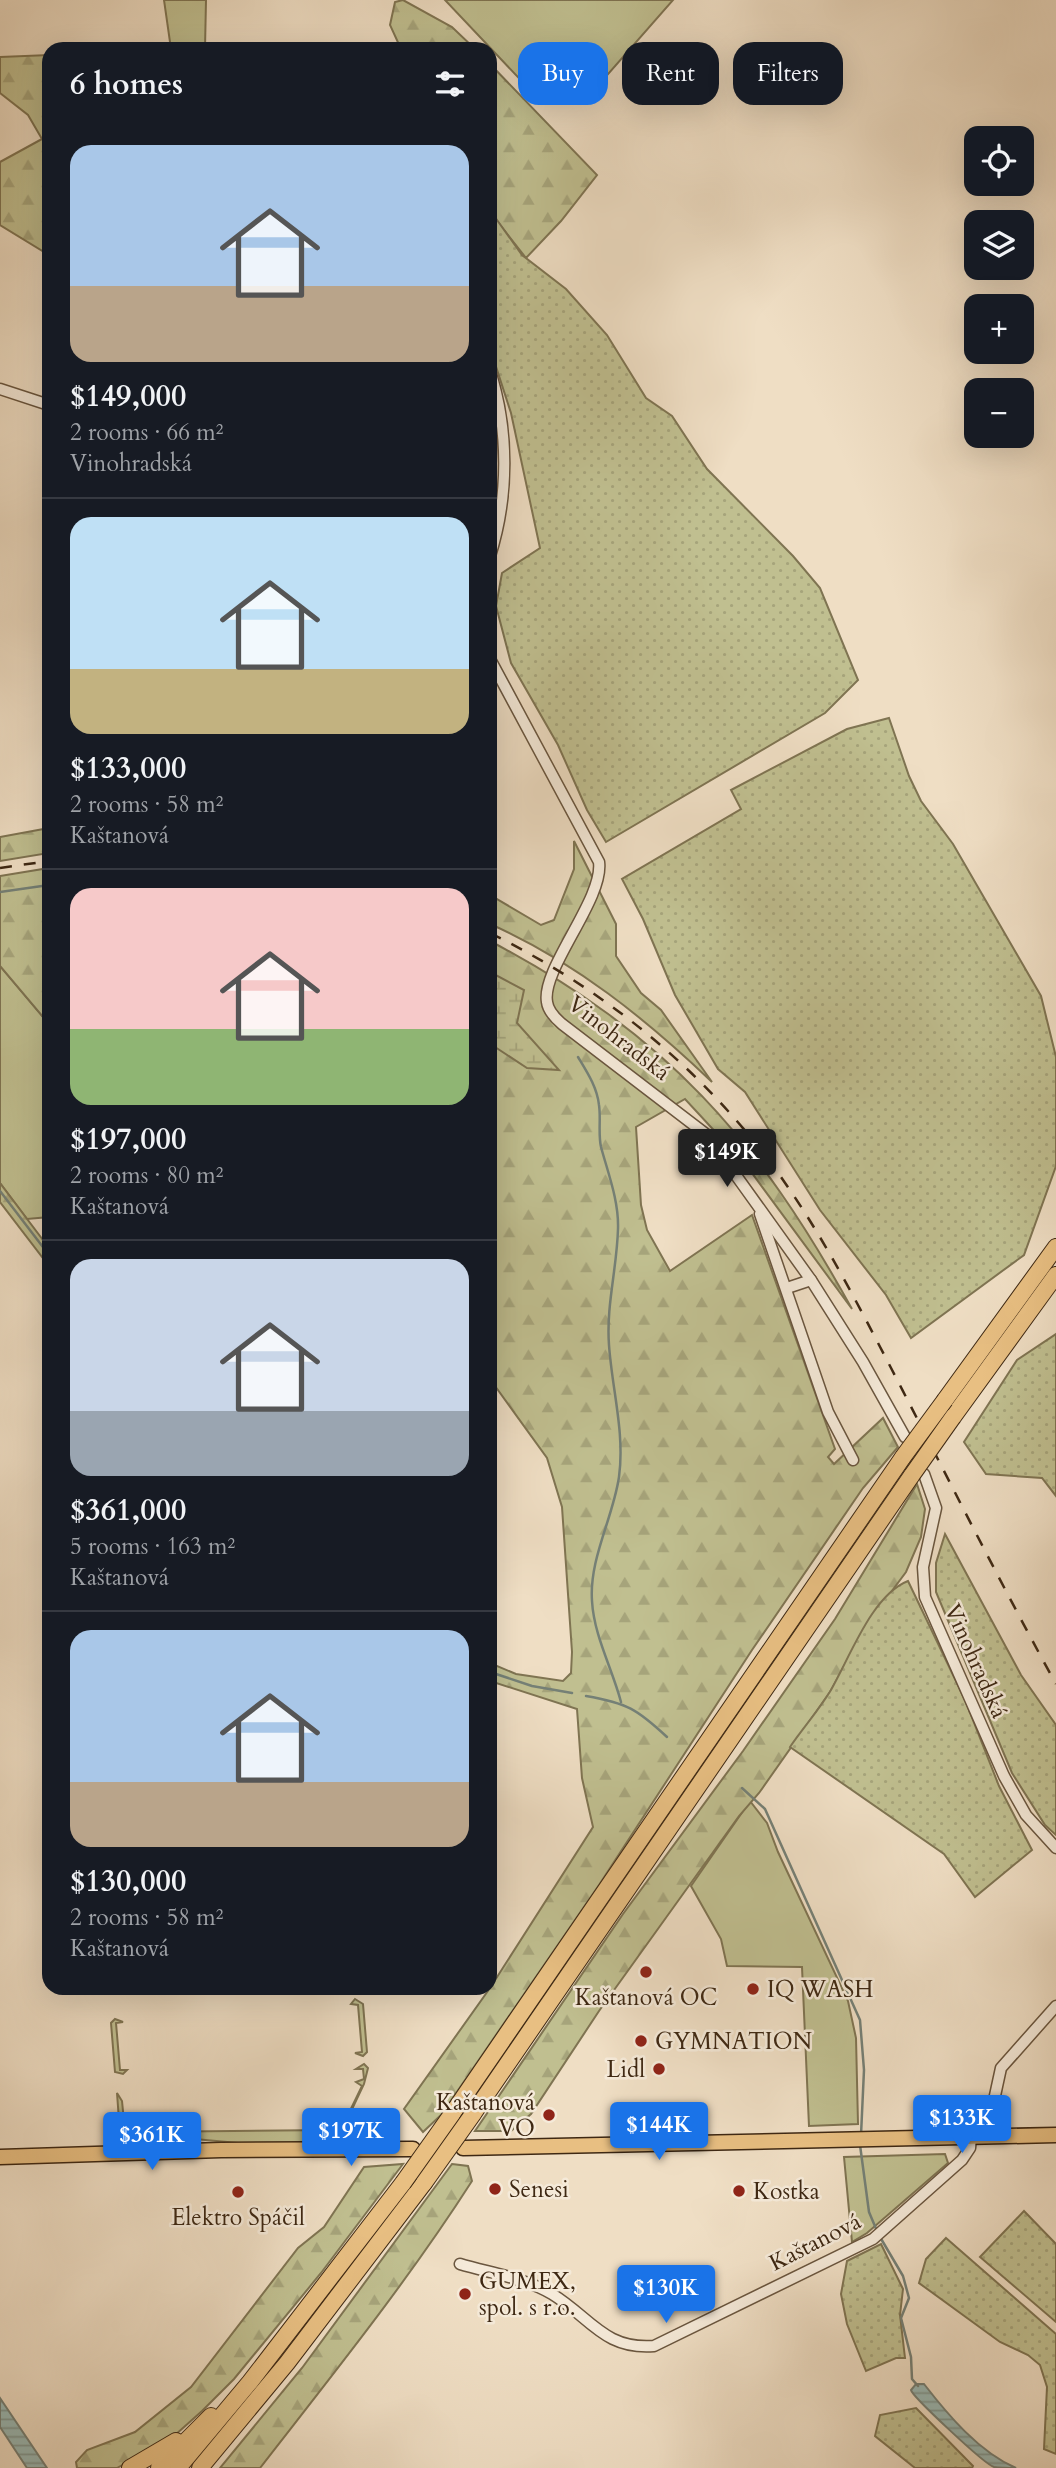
<!DOCTYPE html>
<meta charset="utf-8">
<style>
:root{--surface:#171b24;--page:#20242c;--text:#f1f3f6;--muted:#9ea1a6;--line:#363941;--accent:#1a73e8}
body{margin:0;font-family:Cardo,serif;background:var(--page);color:var(--text);height:100vh;display:flex;flex-direction:column;font-size:26px;white-space:nowrap}
*{box-sizing:border-box;margin:0}
p{font-size:23px;color:var(--muted)}
.icon{flex:none;width:38px;height:38px;fill:none;stroke:currentColor;stroke-width:2;stroke-linecap:round;stroke-linejoin:round}
.map{position:relative;flex:1;overflow:hidden}
.sheet{position:absolute;left:42px;top:42px;width:455px;height:1953px;display:flex;flex-direction:column;background:var(--surface);border-radius:21px;box-shadow:0 7px 28px #0002}
.sheet>*{flex:none}
.top-card{position:absolute;left:518px;top:42px;width:432px;height:63px;display:flex;gap:14px}
.tools{position:absolute;left:964px;top:126px;display:grid;gap:14px}
.tools a{display:grid;place-items:center;width:70px;height:70px;border-radius:14px;background:var(--surface);box-shadow:0 7px 28px #0002;font-size:35px}
.price{position:absolute;translate:-50% -60px;padding:0 16px;border-radius:7px;background:var(--accent);color:#fff;font-size:23px;line-height:46px;filter:drop-shadow(0 2px 4px #0008)}
.price::after{content:'';position:absolute;left:50%;top:42px;width:21px;height:16px;margin-left:-10px;background:inherit;clip-path:polygon(0 0,100% 0,50% 100%)}
.price.selected{background:#222;color:#fff}
ul{padding:0;list-style:none}
li{display:grid;align-content:center;gap:14px;height:371px;padding:0 28px}
li+li{border-top:2px solid var(--line)}
li span{display:grid;place-items:center;height:217px;border-radius:21px;color:#555}
li>.icon{margin-inline-start:auto}
span .icon{width:126px;height:126px;fill:#fffc;stroke-width:1}
li b{font-size:30px}
h2{display:flex;justify-content:space-between;align-items:center;height:84px;padding:0 28px;font-size:30px}
.tag{padding:0 24px;border-radius:21px;background:var(--surface);box-shadow:0 7px 28px #0002;font-size:24px;line-height:63px}
.tag.selected{background:var(--accent);color:#fff}
.map>svg:first-child{display:block}
.green{fill:#c0bf90;stroke:#7f7452;stroke-width:2}
.forest{fill:url(#forest-firs);stroke:#7f7452;stroke-width:2}
.wetland{fill:url(#wetland-marsh);stroke:#7f7452;stroke-width:2}
.garden{fill:url(#garden-dots);stroke:#7f7452;stroke-width:2}
.water{fill:url(#water-rules);stroke:#758076;stroke-width:2}
.lines{fill:none;stroke-linecap:round;stroke-linejoin:round}
.stream{stroke:#758076;stroke-width:2.5}
.minor-casing{stroke:#6a563f;stroke-width:13}
.major-casing{stroke:#3e2813;stroke-width:17}
.highway-casing{stroke:#3e2813;stroke-width:18}
.minor{stroke:#f5ead9;stroke-width:10}
.major{stroke:#e8bf82;stroke-width:14}
.highway{stroke:#e8bf82;stroke-width:16}
.rail{stroke:#3e2813;stroke-width:2.5;stroke-dasharray:12 12;stroke-linecap:butt}
.highway-bridge-casing{stroke:#3e2813;stroke-width:18;stroke-linecap:butt}
.highway-bridge{stroke:#e8bf82;stroke-width:16}
.poi-dot{fill:#8f2418;stroke:#f5ead9;stroke-width:2.5}
.labels{text-anchor:middle;dominant-baseline:central;stroke-width:5;stroke-linejoin:round;paint-order:stroke}
.street-label{font-size:23px;fill:#3e2813;stroke:#f5ead9}
.poi-label{font-size:23px;fill:#3e2813;stroke:#f5ead9;text-anchor:start}
</style>
<div class="map">
<svg width="1056" height="2468" viewBox="0 0 1056 2468">
<defs>
<pattern id="forest-firs" width="22" height="20" patternUnits="userSpaceOnUse" patternTransform="scale(1.75)"><rect width="22" height="20" fill="#c0bf90"/><path d="M5 1l3.5 6h-7zM16 11l3.5 6h-7z" fill="#a6a47b"/></pattern>
<pattern id="wetland-marsh" width="20" height="14" patternUnits="userSpaceOnUse" patternTransform="scale(1.75)"><rect width="20" height="14" fill="#c0bf90"/><path d="M1 5h8M5 5V1M11 12h8M15 12V8" fill="none" stroke="#a6a47b"/></pattern>
<pattern id="garden-dots" width="8" height="8" patternUnits="userSpaceOnUse" patternTransform="scale(1.75)"><rect width="8" height="8" fill="#c0bf90"/><path d="M2 2h.1M6 6h.1" fill="none" stroke="#a6a47b" stroke-width="1.8" stroke-linecap="round"/></pattern>
<pattern id="water-rules" width="6" height="5" patternUnits="userSpaceOnUse" patternTransform="scale(1.75)"><rect width="6" height="5" fill="#9abbb8"/><path d="M0 2.5h6" fill="none" stroke="#7f9894"/></pattern>
</defs>
<rect width="100%" height="100%" fill="#efdec4"/>
<filter id="stains"><feTurbulence type="fractalNoise" baseFrequency=".00286" numOctaves="4"/><feColorMatrix values="0 0 0 0 .2 0 0 0 0 .09 0 0 0 0 .02 0 0 0 .5 -.17"/></filter>
<radialGradient id="worn" r=".72"><stop offset=".6" stop-color="#630" stop-opacity="0"/><stop offset="1" stop-color="#630" stop-opacity=".3"/></radialGradient>
<g class="green">
<polygon points="164,0 206,0 205,49 171,49"/>
<polygon points="445,0 673,0 595,89 563,104 532,92"/>
<polygon points="0,966 49,1024 49,1217 27,1219 0,1183"/>
<polygon points="750,1801 767,1823 778,1852 848,2001 856,2038 858,2124 809,2126 802,1967 727,1966 721,1939 691,1886"/>
<polygon points="355,1999 363,2004 367,2052 363,2056 355,2053 362,2052 358,2005 351,2004"/>
<polygon points="115,2019 123,2022 116,2023 120,2070 127,2070 123,2074 115,2072 111,2023"/>
<polygon points="364,2064 368,2068 364,2084 336,2143 249,2144 184,2138 157,2146 126,2145 120,2134 117,2093 122,2101 124,2121 131,2121 133,2129 139,2132 332,2130 339,2116 346,2119 362,2086 356,2082 364,2079 363,2069 356,2069"/>
<polygon points="945,2154 948,2163 867,2233 852,2242 844,2157"/>
</g>
<g class="forest">
<polygon points="403,0 452,27 475,49 401,49 390,25 395,2"/>
<polygon points="49,55 49,255 0,225 0,162 42,139 28,115 0,93 0,57"/>
<polygon points="490,64 597,175 561,221 526,258 497,221 490,225"/>
<polygon points="49,828 49,853 0,861 0,837"/>
<path d="M 574,841 L 616,924 L 616,956 L 641,993 L 661,1010 L 712,1082 C 646,1019 574,961 490,924 L 490,895 L 541,925 L 554,920 L 574,869 Z"/>
<polygon points="49,868 49,1024 0,966 0,876"/>
<path d="M 490,941 C 666,1034 757,1137 852,1309 L 746,1165 L 685,1099 L 636,1127 L 641,1205 L 647,1230 L 670,1271 L 752,1215 L 835,1449 L 828,1457 L 834,1464 L 883,1418 L 898,1447 L 863,1488 L 752,1650 L 599,1885 L 441,2115 L 423,2132 L 404,2109 L 490,1988 L 593,1827 L 582,1778 L 577,1709 L 490,1681 L 490,1663 L 516,1674 L 563,1681 L 571,1673 L 572,1652 L 562,1507 L 547,1458 L 490,1379 Z"/>
<polygon points="0,1183 49,1248 49,1266 0,1202"/>
<polygon points="917,1484 925,1509 921,1537 906,1572 865,1627 830,1692 759,1793 739,1816 599,2011 531,2114 511,2131 475,2131 623,1914 743,1751 835,1619"/>
<polygon points="403,2164 321,2273 234,2379 202,2411 174,2436 117,2468 77,2468 76,2462 87,2450 135,2432 191,2387 298,2248 324,2227 364,2167"/>
<path d="M 452,2164 L 468,2166 L 472,2181 C 408,2281 333,2374 260,2468 L 220,2468 L 302,2368 Z"/>
</g>
<polygon class="wetland" points="490,972 524,990 517,1023 559,1070 527,1068 492,1045"/>
<g class="garden">
<polygon points="497,220 522,255 566,289 607,335 646,398 672,416 707,469 793,556 820,588 858,680 825,713 606,842 587,810 558,745 511,663 496,606 502,573 540,548 511,413 490,348 490,225"/>
<polygon points="889,718 909,776 921,801 953,844 1041,996 1056,1057 1056,1166 1024,1255 911,1338 886,1295 820,1210 745,1092 718,1069 675,995 643,919 622,879 741,809 731,790 847,729"/>
<polygon points="1056,1334 1056,1496 1042,1478 986,1474 964,1442 1017,1360"/>
<polygon points="945,1534 1021,1675 1056,1725 1056,1835 1045,1825 1012,1773 936,1592 936,1563"/>
<path d="M 908,1581 L 965,1700 L 999,1786 L 1032,1850 L 975,1897 L 944,1854 L 790,1747 C 803,1728 819,1710 831,1690 C 850,1657 872,1595 908,1581 Z"/>
<polygon points="1024,2211 1056,2244 1056,2322 980,2257"/>
<polygon points="946,2238 1056,2334 1056,2454 1044,2449 1047,2387 1040,2365 1028,2355 1000,2342 919,2283 926,2259"/>
<polygon points="881,2244 903,2289 900,2315 905,2358 896,2358 866,2371 847,2324 841,2294 847,2261"/>
<polygon points="916,2408 973,2466 972,2468 915,2468 875,2436 880,2415"/>
</g>
<g class="water">
<path d="M 916,2384 L 924,2384 C 948,2415 979,2452 1016,2468 C 1010,2468 1000,2468 994,2467 C 984,2464 912,2396 911,2390 Z"/>
<polygon points="0,2398 47,2468 27,2468 0,2427"/>
</g>
<g class="lines">
<g class="stream">
<polyline points="0,892 49,885"/>
<path d="M 578,1057 C 587,1072 597,1087 599,1105 C 601,1118 598,1134 601,1147 C 608,1173 619,1201 618,1229 C 617,1268 606,1306 609,1345 C 612,1389 625,1433 619,1477 C 613,1518 589,1559 592,1601 C 594,1636 612,1668 621,1702"/>
<polyline points="0,1191 49,1255"/>
<polyline points="490,1672 532,1686 572,1693"/>
<path d="M 586,1696 C 627,1703 637,1709 667,1737"/>
<polyline points="742,1788 765,1809 860,2020 864,2070 861,2135"/>
<polyline points="860,2145 869,2212 877,2231"/>
<polyline points="880,2237 903,2276 909,2298 901,2318 911,2357 912,2379 918,2386"/>
</g>
<g class="minor-casing">
<g id="minor">
<path d="M 490,371 C 509,430 509,496 490,556"/>
<polyline points="0,389 49,405"/>
<path d="M 490,659 L 599,862 C 604,899 541,969 547,1002 C 548,1011 555,1018 562,1024 L 707,1135 L 811,1280 L 863,1362 L 905,1437"/>
<polyline points="760,1214 828,1412 853,1460"/>
<polyline points="787,1288 811,1280"/>
<polyline points="924,1474 936,1508 923,1567 925,1597 1004,1776 1026,1815 1056,1848"/>
<polyline points="986,2137 1001,2068 1056,2006"/>
<path d="M 460,2264 C 490,2273 525,2278 552,2294 C 590,2317 604,2350 654,2346 L 873,2239 L 962,2160 L 970,2148 L 971,2137"/>
</g>
</g>
<g class="major-casing">
<g id="major">
<polyline points="463,2148 1056,2135"/>
<polyline points="0,2157 221,2150 413,2149"/>
</g>
</g>
<g class="highway-casing">
<g id="highway">
<polyline points="945,1400 1056,1247"/>
<polyline points="953,1417 1056,1275"/>
<polyline points="452,2114 903,1457"/>
<polyline points="473,2114 912,1475"/>
<polyline points="130,2468 176,2441"/>
<polyline points="159,2468 211,2416"/>
<polyline points="178,2468 250,2382 403,2183"/>
<polyline points="200,2468 287,2363 424,2183"/>
</g>
</g>
<use href="#minor" class="minor"/>
<use href="#major" class="major"/>
<use href="#highway" class="highway"/>
<g class="rail">
<polyline points="0,868 49,861"/>
<path d="M 490,933 C 595,985 687,1056 760,1149 C 812,1215 851,1291 890,1366 C 945,1472 998,1579 1056,1684"/>
</g>
<g class="highway-bridge-casing">
<g id="highway-bridge">
<polyline points="903,1457 945,1400"/>
<polyline points="912,1475 953,1417"/>
<polyline points="403,2183 452,2114"/>
<polyline points="424,2183 473,2114"/>
</g>
</g>
<use href="#highway-bridge" class="highway-bridge"/>
</g>
<g class="poi-dot">
<circle cx="646" cy="1972" r="7"/>
<circle cx="753" cy="1989" r="7"/>
<circle cx="641" cy="2041" r="7"/>
<circle cx="659" cy="2069" r="7"/>
<circle cx="549" cy="2115" r="7"/>
<circle cx="495" cy="2189" r="7"/>
<circle cx="739" cy="2191" r="7"/>
<circle cx="238" cy="2192" r="7"/>
<circle cx="465" cy="2294" r="7"/>
</g>
<g class="labels">
<g class="street-label">
<text transform="translate(619 1038) rotate(38)">Vinohradská</text>
<text transform="translate(976 1661) rotate(66)">Vinohradská</text>
<text transform="translate(815 2242) rotate(-27)">Kaštanová</text>
</g>
<g class="poi-label">
<text x="767" y="1989">IQ WASH</text>
<text x="646" y="1997" text-anchor="middle">Kaštanová OC</text>
<text x="655" y="2041">GYMNATION</text>
<text x="645" y="2069" text-anchor="end">Lidl</text>
<text x="535" y="2102" text-anchor="end">Kaštanová<tspan x="535" dy="26">VO</tspan></text>
<text x="509" y="2189">Senesi</text>
<text x="753" y="2191">Kostka</text>
<text x="238" y="2217" text-anchor="middle">Elektro Spáčil</text>
<text x="479" y="2281">GUMEX,<tspan x="479" dy="26">spol. s r.o.</tspan></text>
</g>
</g>
<rect width="100%" height="100%" filter="url(#stains)"/>
<rect width="100%" height="100%" fill="url(#worn)"/>
</svg>
<div class="tools">
<a><svg class="icon" aria-label="locate" viewBox="0 0 24 24"><circle cx="12" cy="12" r="6"/><path d="M12 2v4M12 18v4M2 12h4M18 12h4"/></svg></a>
<a><svg class="icon" aria-label="layers" viewBox="0 0 24 24"><path d="M12 4l9 5-9 5-9-5zM3 14l9 5 9-5"/></svg></a>
<a>+</a>
<a>−</a>
</div>
<b class="price selected" style="left:727px;top:1189px">$149K</b>
<b class="price" style="left:962px;top:2155px">$133K</b>
<b class="price" style="left:659px;top:2162px">$144K</b>
<b class="price" style="left:351px;top:2168px">$197K</b>
<b class="price" style="left:152px;top:2172px">$361K</b>
<b class="price" style="left:666px;top:2325px">$130K</b>
<div class="top-card">
<a class="tag selected">Buy</a>
<a class="tag">Rent</a>
<a class="tag">Filters</a>
</div>
<section class="sheet">
<h2>6 homes<svg class="icon" aria-label="filters" viewBox="0 0 24 24"><path d="M4 7h16M4 17h16"/><circle cx="9" cy="7" r="2"/><circle cx="15" cy="17" r="2"/></svg></h2>
<ul>
<li><span style="background:linear-gradient(#a9c7e8 65%,#b9a48a 0)"><svg class="icon" aria-label="home" viewBox="0 0 24 24"><path d="M3 11l9-7 9 7M6 9v11h12V9"/></svg></span><div><b>$149,000</b><p>2 rooms · 66 m²</p><p>Vinohradská</p></div></li>
<li><span style="background:linear-gradient(#bfe0f5 70%,#c2b280 0)"><svg class="icon" aria-label="home" viewBox="0 0 24 24"><path d="M3 11l9-7 9 7M6 9v11h12V9"/></svg></span><div><b>$133,000</b><p>2 rooms · 58 m²</p><p>Kaštanová</p></div></li>
<li><span style="background:linear-gradient(#f6c9c9 65%,#8fb573 0)"><svg class="icon" aria-label="home" viewBox="0 0 24 24"><path d="M3 11l9-7 9 7M6 9v11h12V9"/></svg></span><div><b>$197,000</b><p>2 rooms · 80 m²</p><p>Kaštanová</p></div></li>
<li><span style="background:linear-gradient(#c9d6e8 70%,#9aa5b1 0)"><svg class="icon" aria-label="home" viewBox="0 0 24 24"><path d="M3 11l9-7 9 7M6 9v11h12V9"/></svg></span><div><b>$361,000</b><p>5 rooms · 163 m²</p><p>Kaštanová</p></div></li>
<li><span style="background:linear-gradient(#a9c7e8 70%,#b9a48a 0)"><svg class="icon" aria-label="home" viewBox="0 0 24 24"><path d="M3 11l9-7 9 7M6 9v11h12V9"/></svg></span><div><b>$130,000</b><p>2 rooms · 58 m²</p><p>Kaštanová</p></div></li>
</ul>
</section>
</div>
